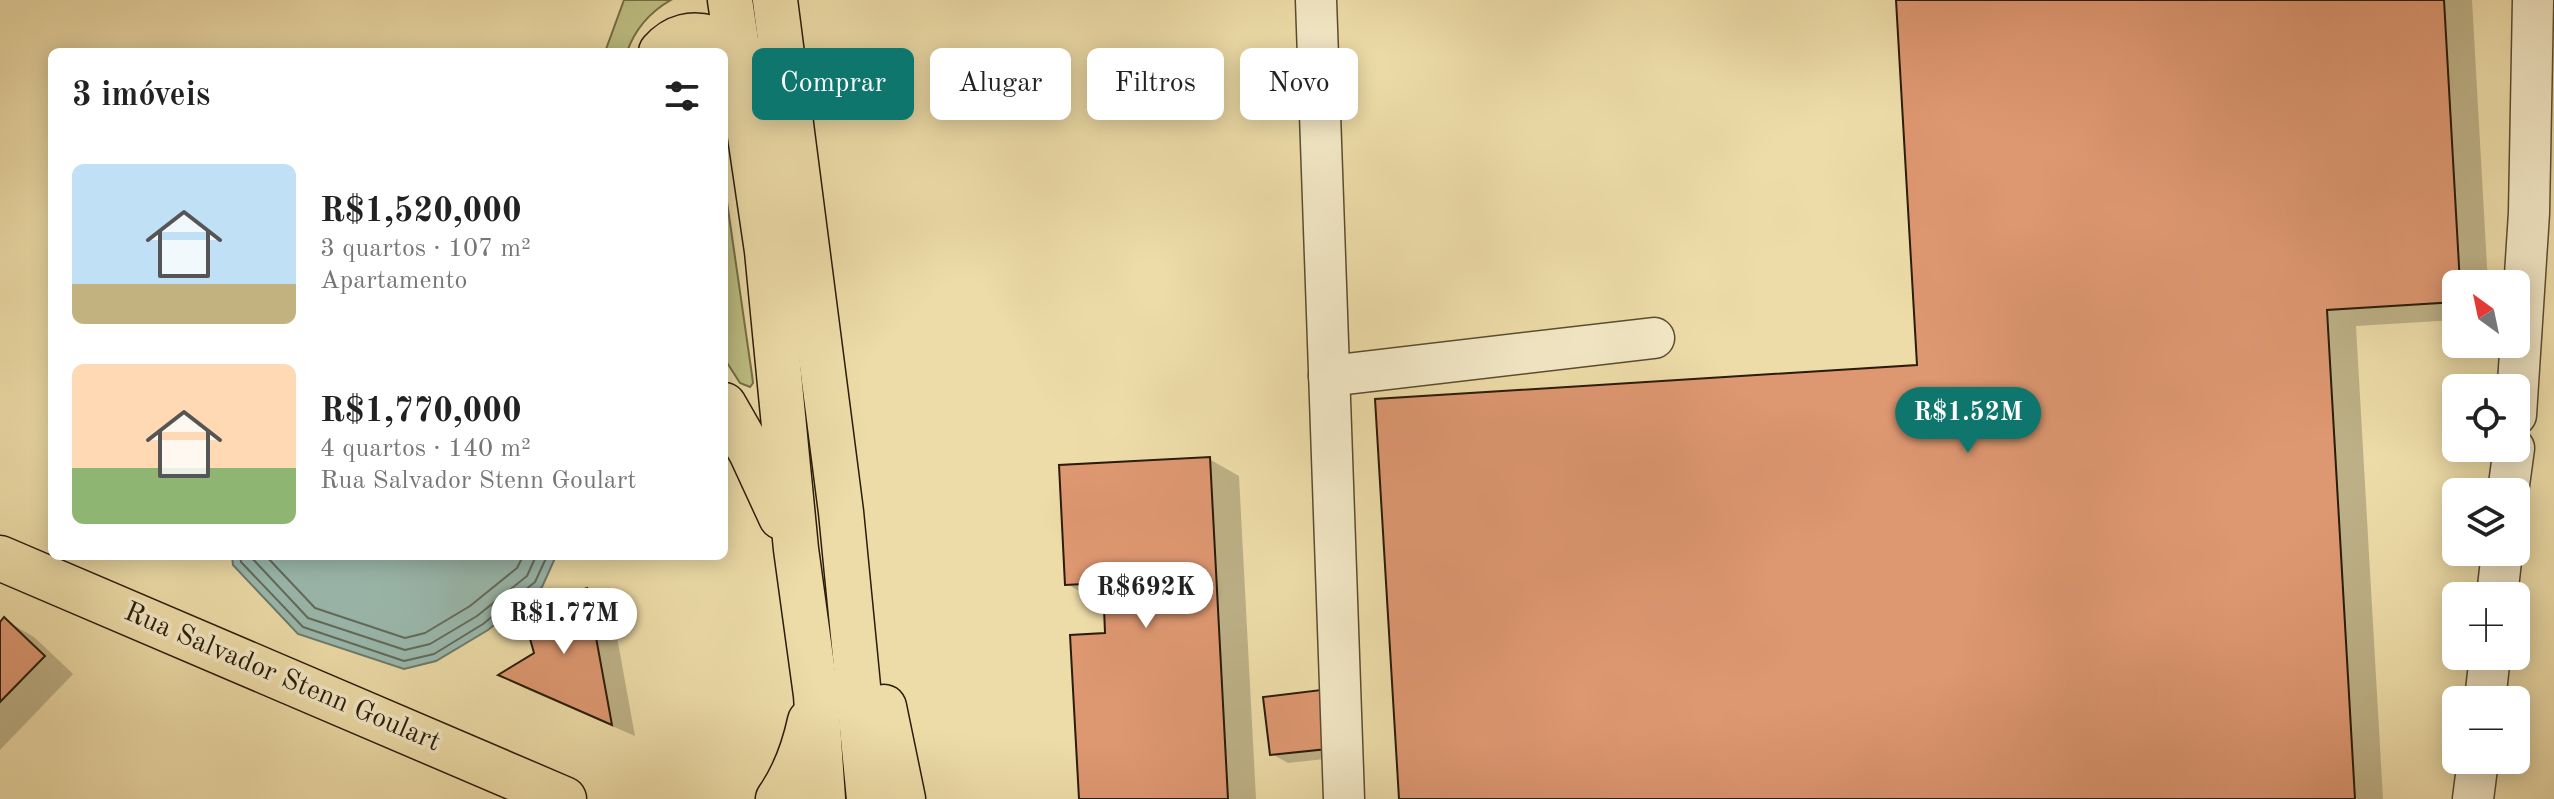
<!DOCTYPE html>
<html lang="pt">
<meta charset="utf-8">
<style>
:root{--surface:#fff;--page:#f6f6f6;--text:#222;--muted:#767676;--accent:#0f766e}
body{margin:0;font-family:"Old Standard TT",serif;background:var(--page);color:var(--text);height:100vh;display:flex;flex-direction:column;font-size:30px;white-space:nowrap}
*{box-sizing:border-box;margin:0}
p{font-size:26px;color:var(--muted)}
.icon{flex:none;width:44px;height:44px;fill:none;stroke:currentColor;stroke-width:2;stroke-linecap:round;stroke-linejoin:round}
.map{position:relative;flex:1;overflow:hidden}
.side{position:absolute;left:48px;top:48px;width:680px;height:512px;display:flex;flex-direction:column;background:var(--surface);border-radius:12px;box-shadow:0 4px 20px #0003}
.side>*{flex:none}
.banner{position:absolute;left:752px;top:48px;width:760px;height:72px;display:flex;gap:16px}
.needle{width:52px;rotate:327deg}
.controls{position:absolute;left:2442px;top:270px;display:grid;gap:16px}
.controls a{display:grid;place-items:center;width:88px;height:88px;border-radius:12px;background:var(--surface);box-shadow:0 4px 20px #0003;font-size:40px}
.price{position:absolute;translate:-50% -68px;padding:0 18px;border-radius:28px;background:#fff;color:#222;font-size:26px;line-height:52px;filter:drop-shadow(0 2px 4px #0008)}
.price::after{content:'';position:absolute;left:50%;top:48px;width:24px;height:18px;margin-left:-12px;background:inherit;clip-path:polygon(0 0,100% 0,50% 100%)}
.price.active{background:var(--accent);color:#fff}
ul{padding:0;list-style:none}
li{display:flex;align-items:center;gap:24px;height:200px;padding:0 24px}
li span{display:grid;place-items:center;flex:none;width:224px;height:160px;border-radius:12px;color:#555}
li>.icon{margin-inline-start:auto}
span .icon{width:96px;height:96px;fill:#fffc;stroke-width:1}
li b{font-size:34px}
h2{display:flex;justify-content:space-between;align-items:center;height:96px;padding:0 24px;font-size:34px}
.chip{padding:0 28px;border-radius:12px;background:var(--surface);box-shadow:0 4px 20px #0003;font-size:28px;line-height:72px}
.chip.active{background:var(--accent);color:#fff}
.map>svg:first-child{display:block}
.green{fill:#bebf83;stroke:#746e46;stroke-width:2}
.water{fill:#9abaaf;stroke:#6d7b6d;stroke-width:2}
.shadow{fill:#0003}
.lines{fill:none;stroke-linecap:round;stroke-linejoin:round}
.shore{stroke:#626b5c;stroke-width:2}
.building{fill:#dd9771;stroke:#2a1c09;stroke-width:2}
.minor-casing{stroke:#5b4c31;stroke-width:43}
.major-casing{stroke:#2a1c09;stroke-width:47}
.highway-casing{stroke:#2a1c09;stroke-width:47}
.minor{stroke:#f3e8c6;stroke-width:40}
.major{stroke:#eddca8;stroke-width:44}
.highway{stroke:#eddca8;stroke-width:44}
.labels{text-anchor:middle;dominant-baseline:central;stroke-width:7;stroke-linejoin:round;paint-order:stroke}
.street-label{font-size:28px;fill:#2a1c09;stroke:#f3e8c6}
</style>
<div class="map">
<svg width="2554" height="799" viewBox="0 0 2554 799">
<rect width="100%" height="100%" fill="#eddca8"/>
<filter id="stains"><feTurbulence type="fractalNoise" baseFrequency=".0025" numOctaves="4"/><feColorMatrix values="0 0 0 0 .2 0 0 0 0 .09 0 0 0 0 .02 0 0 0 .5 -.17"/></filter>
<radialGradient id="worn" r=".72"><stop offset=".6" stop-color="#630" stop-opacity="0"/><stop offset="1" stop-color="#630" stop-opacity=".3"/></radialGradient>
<g class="green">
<path d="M 624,0 L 671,0 C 650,12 635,29 627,52 L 605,52 Z"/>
<polygon points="724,181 752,375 753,383 750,387 740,383 724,358"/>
</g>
<polygon class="water" points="232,556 556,556 542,587 488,630 436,661 404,669 298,634 233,565"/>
<g class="shadow">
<polygon points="1898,0 2472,0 2488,284 2456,284 2456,320 2356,326 2383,799 1401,799 1919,366"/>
<polygon points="1209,459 1239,476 1256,799 1081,799 1107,635 1106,601 1097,601 1067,584"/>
<polygon points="587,590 611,604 635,736 524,688 502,675 536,654"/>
<polygon points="5,620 34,637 73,674 0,750 0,623"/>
<polygon points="1321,692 1343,757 1288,763 1272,754"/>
</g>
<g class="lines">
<g class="shore">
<polyline points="240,556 241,562 303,627 404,661 434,654 483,624 535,582 547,556"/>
<polyline points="250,556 308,618 405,650 430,644 477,616 527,576 536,556"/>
<polyline points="266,556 315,608 405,638 425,633 470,606 517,568 523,556"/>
</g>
</g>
<g class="building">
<polygon points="1896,0 2444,0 2460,284 2456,284 2456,302 2327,310 2355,799 1399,799 1375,399 1917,365"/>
<polygon points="1210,457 1228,799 1079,799 1070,635 1105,633 1103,583 1065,585 1059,465"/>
<polygon points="587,588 612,725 498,675 534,653 522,610"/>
<polygon points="4,617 45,656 0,702 0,622"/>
<polygon points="1321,690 1327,749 1270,755 1263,697"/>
</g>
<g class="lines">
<g class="minor-casing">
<g id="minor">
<polyline points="1316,0 1344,799"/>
<polyline points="1329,376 1654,338"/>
<polyline points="2516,415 2529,213 2533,0"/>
<polyline points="2508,492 2514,448"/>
<polyline points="2497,596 2502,552"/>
<polyline points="2485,700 2490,656"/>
<polyline points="2473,799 2478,760"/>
</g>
</g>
<g class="major-casing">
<polyline id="major" points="0,558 564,799"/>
</g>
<g class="highway-casing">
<g id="highway">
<polyline points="730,0 767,251 796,549 816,695 823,799"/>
<polyline points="775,0 841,512 869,799"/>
<path d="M 661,52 C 690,19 729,42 756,65"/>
<polyline points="724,405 751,452 781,517"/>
<polyline points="884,707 903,799"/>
<path d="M 778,799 C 794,776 804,749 810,721"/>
</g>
</g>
<use href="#minor" class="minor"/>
<use href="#major" class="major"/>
<use href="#highway" class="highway"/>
</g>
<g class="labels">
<g class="street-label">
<text transform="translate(282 678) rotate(23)">Rua Salvador Stenn Goulart</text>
</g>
</g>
<rect width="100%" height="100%" filter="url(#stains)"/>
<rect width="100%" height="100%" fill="url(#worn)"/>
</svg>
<div class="controls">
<a><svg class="needle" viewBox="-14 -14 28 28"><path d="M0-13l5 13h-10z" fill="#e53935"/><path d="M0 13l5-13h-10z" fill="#767676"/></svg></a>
<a><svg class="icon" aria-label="locate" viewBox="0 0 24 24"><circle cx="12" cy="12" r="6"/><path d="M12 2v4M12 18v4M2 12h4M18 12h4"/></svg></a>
<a><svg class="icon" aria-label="layers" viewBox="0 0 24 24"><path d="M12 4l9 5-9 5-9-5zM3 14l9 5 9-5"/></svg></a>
<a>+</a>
<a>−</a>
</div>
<b class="price active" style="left:1968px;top:455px">R$1.52M</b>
<b class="price" style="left:1146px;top:630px">R$692K</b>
<b class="price" style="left:564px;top:656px">R$1.77M</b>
<div class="banner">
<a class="chip active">Comprar</a>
<a class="chip">Alugar</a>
<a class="chip">Filtros</a>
<a class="chip">Novo</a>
</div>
<section class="side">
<h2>3 imóveis<svg class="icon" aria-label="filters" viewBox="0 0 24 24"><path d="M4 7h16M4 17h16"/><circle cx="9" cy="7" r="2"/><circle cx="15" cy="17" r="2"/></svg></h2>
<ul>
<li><span style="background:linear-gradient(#bfe0f5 75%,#c2b280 0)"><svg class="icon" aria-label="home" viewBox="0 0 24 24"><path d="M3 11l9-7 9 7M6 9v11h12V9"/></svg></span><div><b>R$1,520,000</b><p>3 quartos · 107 m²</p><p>Apartamento</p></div></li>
<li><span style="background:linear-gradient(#ffd9b3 65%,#8fb573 0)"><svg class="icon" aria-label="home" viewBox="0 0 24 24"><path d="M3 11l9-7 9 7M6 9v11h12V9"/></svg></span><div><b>R$1,770,000</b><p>4 quartos · 140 m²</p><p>Rua Salvador Stenn Goulart</p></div></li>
</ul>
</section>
</div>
